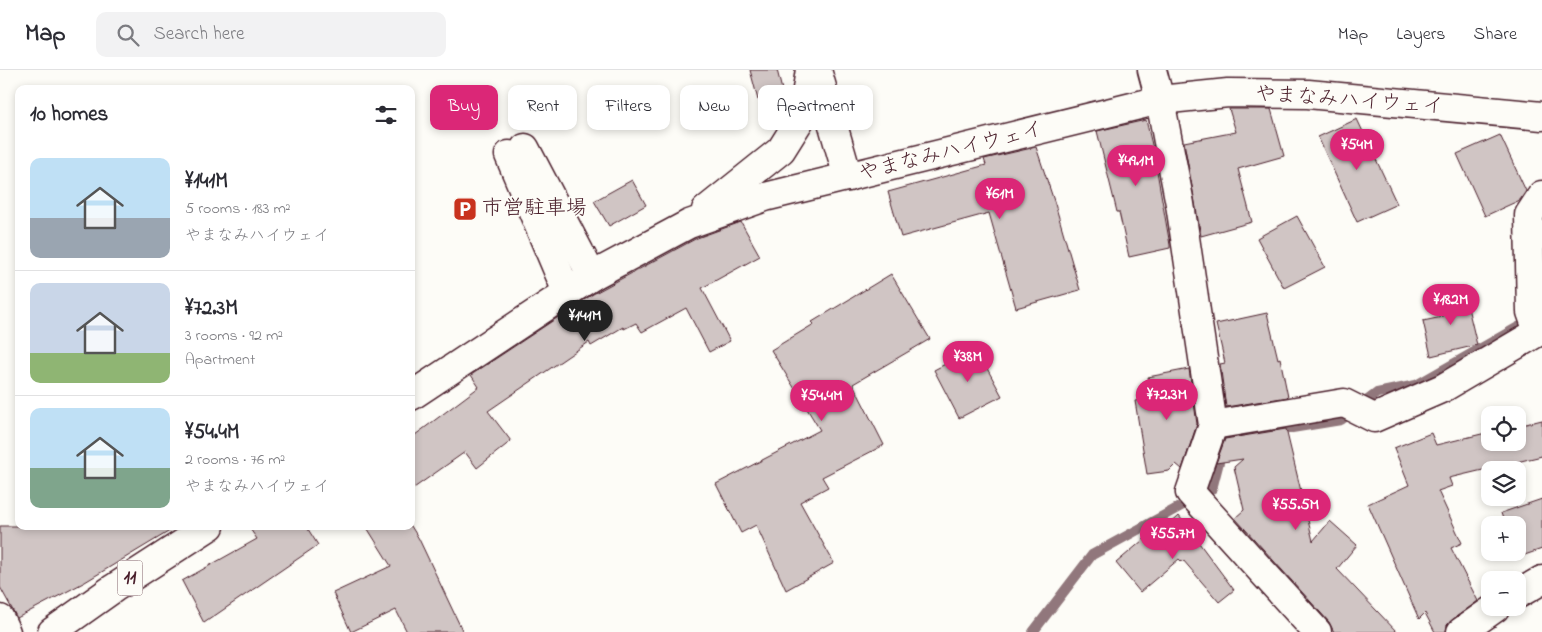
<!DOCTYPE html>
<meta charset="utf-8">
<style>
:root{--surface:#fff;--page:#f2f2f3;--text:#2b2b33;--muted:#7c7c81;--line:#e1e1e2;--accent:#db2777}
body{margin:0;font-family:"Indie Flower","Klee One",sans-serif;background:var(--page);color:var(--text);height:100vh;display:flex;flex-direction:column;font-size:19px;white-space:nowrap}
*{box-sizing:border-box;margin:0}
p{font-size:16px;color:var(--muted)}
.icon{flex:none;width:28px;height:28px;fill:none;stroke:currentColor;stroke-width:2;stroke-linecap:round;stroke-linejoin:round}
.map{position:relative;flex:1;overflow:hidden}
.panel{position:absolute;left:15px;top:15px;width:400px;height:445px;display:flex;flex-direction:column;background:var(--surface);border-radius:10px;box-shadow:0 2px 8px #0003}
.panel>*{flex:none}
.top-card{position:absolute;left:430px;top:15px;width:475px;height:45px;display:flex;gap:10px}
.fabs{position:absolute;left:1481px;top:336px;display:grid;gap:10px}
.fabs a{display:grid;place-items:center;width:45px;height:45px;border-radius:10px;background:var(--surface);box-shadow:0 2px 8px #0003;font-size:25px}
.price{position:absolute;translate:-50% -42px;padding:0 11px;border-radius:18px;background:var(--accent);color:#fff;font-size:16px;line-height:32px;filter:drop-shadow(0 1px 2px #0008)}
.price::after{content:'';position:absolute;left:50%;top:30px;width:15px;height:11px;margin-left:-8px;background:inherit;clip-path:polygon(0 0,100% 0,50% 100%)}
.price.active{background:#222;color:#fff}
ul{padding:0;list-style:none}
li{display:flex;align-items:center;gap:15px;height:125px;padding:0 15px}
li+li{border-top:1px solid var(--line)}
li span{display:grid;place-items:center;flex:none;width:140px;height:100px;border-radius:10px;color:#555}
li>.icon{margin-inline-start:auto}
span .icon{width:60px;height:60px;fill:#fffc;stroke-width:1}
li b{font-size:21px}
h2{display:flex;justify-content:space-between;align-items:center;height:60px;padding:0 15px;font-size:21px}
.pill{padding:0 18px;border-radius:10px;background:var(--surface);box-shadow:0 2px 8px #0003;font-size:18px;line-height:45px}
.pill.active{background:var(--accent);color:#fff}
header{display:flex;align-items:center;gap:30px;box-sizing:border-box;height:70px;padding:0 25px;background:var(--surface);border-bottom:1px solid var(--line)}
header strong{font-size:24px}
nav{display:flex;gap:28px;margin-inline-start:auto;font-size:18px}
.search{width:350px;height:45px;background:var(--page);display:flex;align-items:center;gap:12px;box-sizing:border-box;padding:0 18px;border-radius:10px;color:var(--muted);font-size:19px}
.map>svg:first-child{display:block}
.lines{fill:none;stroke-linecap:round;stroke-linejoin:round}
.stream{stroke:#91777b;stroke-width:10}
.building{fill:#d0c5c4;stroke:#4a1f2b}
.minor-casing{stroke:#4a1f2b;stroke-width:31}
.major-casing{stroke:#4a1f2b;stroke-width:31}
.minor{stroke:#fdfcf7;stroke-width:28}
.major{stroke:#fdfcf7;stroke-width:28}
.labels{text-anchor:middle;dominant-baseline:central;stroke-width:4;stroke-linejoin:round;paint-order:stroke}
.shield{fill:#fdfcf7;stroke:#806168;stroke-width:1}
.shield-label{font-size:20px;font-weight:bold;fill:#4a1f2b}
.street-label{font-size:21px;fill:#4a1f2b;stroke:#fdfcf7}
.poi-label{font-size:21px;fill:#4a1f2b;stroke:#fdfcf7;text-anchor:start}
</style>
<header>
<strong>Map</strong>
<div class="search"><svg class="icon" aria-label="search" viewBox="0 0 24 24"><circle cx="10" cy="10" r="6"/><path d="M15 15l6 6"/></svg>Search here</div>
<nav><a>Map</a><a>Layers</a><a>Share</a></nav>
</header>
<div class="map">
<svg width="1542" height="562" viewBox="0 0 1542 562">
<rect width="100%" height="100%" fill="#fdfcf7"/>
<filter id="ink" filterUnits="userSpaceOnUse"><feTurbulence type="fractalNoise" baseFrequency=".02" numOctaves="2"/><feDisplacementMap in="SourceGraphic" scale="10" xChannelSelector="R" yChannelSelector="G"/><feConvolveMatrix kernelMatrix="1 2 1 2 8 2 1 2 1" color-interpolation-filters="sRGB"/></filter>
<g filter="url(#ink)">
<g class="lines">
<polyline class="stream" points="1033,562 1092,485 1212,419 1225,369 1341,350 1377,323 1416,315 1518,257 1533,252"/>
</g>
<g class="building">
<polygon points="750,0 777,0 783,24 758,30"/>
<polygon points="1229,39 1271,39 1284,86 1238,99 1252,152 1201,166 1184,72 1236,62"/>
<polygon points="1357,49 1397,134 1357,152 1318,67"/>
<polygon points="1146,50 1153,79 1170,175 1170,178 1129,187 1119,142 1117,142 1097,61"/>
<polygon points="1500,65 1526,121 1520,130 1485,146 1457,84"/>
<polygon points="1036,77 1055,134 1080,220 1016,238 989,143 901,167 888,122 986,95 984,89"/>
<polygon points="632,110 646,135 609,156 594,131"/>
<polygon points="1297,146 1325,197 1284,218 1257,168"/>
<polygon points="741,152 760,186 702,218 730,271 709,282 686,238 642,262 636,253 624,259 623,257 591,276 589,272 488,341 511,371 477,398 465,382 411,420 411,368 479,317 471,305 593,224 697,168"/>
<polygon points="891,204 930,269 853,314 884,375 822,407 828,417 800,432 834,493 786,520 756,455 741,463 716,414 820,360 771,280 814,254 812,252"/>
<polygon points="1464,221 1477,275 1431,286 1423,251 1442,247 1438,227"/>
<polygon points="1267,243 1278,289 1280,288 1288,327 1226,337 1220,294 1225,293 1216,254"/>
<polygon points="976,278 1002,326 959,348 934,300"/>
<polygon points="1189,299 1197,354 1182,399 1176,394 1169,401 1147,404 1135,331 1152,329 1148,307"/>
<polygon points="1542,350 1542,386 1449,408 1452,416 1438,421 1462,473 1451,478 1478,531 1452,550 1447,555 1446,562 1435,562 1425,543 1419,549 1368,434 1409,415 1394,378 1431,363 1436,375 1490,362 1490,372 1518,372 1518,356"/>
<polygon points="1286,359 1313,471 1330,451 1357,475 1337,499 1397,562 1334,562 1329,552 1235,448 1244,440 1234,397 1243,389 1216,393 1225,369"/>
<polygon points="1542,429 1542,479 1516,488 1514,482 1518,482 1518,455 1505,455 1501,443"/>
<polygon points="1179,446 1234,520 1219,532 1183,490 1182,492 1179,489 1140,522 1116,493 1149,465 1153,470"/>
<polygon points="0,456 178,456 85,512 17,548 0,517"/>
<polygon points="248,456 306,456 318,475 204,553 182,511 257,469"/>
<polygon points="366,456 411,456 419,469 463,562 407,562 396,540 351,562 333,523 391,496"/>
</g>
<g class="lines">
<g class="minor-casing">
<g id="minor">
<polyline points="1152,0 1160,30 1180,134 1213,355 1190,422 1317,562"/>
<polyline points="525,78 592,206"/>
<polyline points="509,85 567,222"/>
<polyline points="1538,262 1531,242 1529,145 1542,125"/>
<polyline points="1213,355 1344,333 1374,348 1443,318 1538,262 1542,261"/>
<polyline points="1518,524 1542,510"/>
<polyline points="0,549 6,562"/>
<polyline points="1461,562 1495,538"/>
</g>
</g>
<g class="major-casing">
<g id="major">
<polyline points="817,0 848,107"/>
<polyline points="706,140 781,80 803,45 810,0"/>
<polyline points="411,326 592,206 689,154 765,127 1160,30 1228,23 1308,24 1542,46"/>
<polyline points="52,562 114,518 210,456"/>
</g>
</g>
<use href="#minor" class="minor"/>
<use href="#major" class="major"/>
</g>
</g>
<defs>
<g id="parking-square" transform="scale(1.25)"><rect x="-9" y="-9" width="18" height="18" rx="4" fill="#c8321e" stroke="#fdfcf7"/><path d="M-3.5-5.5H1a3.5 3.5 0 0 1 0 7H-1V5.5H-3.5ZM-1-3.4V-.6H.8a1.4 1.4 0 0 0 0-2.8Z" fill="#fff"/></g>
</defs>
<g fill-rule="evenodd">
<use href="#parking-square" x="465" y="139"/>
</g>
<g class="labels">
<rect class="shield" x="117.5" y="490.5" width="25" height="35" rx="4"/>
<g class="shield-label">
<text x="130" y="508">11</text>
</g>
<g class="street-label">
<text transform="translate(1349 31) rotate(4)">やまなみハイウェイ</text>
<text transform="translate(951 82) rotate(-14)">やまなみハイウェイ</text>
</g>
<g class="poi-label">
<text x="482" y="139">市営駐車場</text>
</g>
</g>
</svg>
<div class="fabs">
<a><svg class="icon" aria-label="locate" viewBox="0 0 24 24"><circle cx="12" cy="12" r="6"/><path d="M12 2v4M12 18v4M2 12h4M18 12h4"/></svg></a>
<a><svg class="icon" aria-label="layers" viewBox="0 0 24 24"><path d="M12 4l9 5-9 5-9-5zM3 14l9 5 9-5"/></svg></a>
<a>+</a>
<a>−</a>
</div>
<b class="price" style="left:1357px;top:101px">¥54M</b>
<b class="price" style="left:1136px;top:117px">¥49.1M</b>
<b class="price" style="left:1000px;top:150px">¥61M</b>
<b class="price" style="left:1451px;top:256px">¥182M</b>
<b class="price active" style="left:585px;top:272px">¥141M</b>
<b class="price" style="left:968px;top:313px">¥38M</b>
<b class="price" style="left:1167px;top:351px">¥72.3M</b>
<b class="price" style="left:822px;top:352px">¥54.4M</b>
<b class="price" style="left:1296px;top:461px">¥55.5M</b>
<b class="price" style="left:1173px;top:490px">¥55.7M</b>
<div class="top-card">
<a class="pill active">Buy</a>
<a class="pill">Rent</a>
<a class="pill">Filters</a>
<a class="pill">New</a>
<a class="pill">Apartment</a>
</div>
<section class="panel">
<h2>10 homes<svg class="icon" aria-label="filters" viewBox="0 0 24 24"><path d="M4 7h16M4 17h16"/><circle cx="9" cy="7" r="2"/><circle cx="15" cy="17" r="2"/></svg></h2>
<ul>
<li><span style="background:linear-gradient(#bfe0f5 60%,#9aa5b1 0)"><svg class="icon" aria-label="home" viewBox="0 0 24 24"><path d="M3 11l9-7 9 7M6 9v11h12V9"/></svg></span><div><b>¥141M</b><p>5 rooms · 183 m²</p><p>やまなみハイウェイ</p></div></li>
<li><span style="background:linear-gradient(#c9d6e8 70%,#8fb573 0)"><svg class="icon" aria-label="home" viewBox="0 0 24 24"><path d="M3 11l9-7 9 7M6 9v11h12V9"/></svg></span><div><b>¥72.3M</b><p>3 rooms · 92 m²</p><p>Apartment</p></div></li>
<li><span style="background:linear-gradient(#bfe0f5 60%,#7fa58c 0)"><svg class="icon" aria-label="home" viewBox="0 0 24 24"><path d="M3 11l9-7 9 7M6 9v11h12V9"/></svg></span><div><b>¥54.4M</b><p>2 rooms · 76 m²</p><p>やまなみハイウェイ</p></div></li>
</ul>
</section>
</div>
